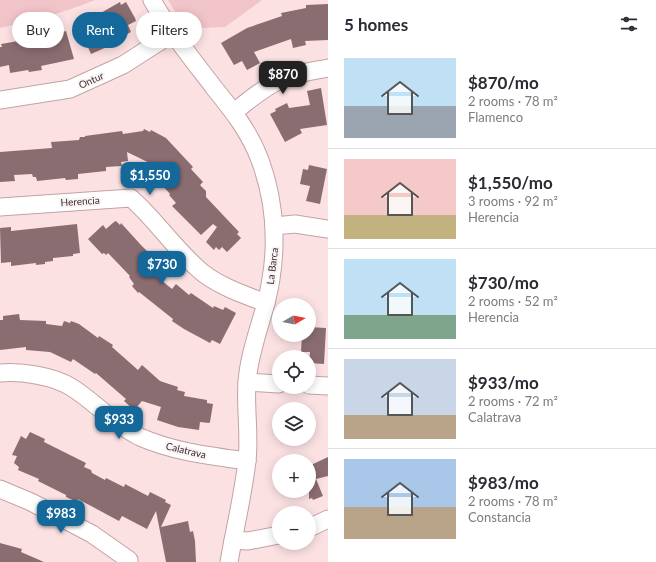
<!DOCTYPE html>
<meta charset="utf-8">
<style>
:root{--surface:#fff;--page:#f2f2f3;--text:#2b2b33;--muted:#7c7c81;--line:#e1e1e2;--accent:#14699a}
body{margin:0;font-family:Lato,sans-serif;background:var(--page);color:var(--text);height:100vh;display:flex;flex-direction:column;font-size:15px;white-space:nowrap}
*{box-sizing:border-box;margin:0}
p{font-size:13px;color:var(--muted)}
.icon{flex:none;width:22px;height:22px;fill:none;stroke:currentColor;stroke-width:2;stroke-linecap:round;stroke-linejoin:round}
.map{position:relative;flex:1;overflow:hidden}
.panel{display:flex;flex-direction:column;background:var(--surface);width:328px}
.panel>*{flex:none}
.banner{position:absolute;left:12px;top:12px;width:256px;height:36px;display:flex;gap:8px}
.needle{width:26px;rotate:80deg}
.controls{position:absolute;left:272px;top:298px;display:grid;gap:8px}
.controls a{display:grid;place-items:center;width:44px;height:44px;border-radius:50%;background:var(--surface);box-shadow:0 2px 10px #0003;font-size:20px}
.price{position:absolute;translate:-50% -34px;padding:0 9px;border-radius:8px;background:var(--accent);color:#fff;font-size:13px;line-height:26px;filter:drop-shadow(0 1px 2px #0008)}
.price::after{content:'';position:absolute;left:50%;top:24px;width:12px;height:9px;margin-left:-6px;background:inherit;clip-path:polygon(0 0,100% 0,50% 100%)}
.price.current{background:#222;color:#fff}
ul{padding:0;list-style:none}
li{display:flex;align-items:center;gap:12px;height:100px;padding:0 16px}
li+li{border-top:1px solid var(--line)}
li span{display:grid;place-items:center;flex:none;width:112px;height:80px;border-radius:0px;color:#555}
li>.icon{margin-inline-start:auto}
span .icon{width:48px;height:48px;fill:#fffc;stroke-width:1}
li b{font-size:17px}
h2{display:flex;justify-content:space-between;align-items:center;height:48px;padding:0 16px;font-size:17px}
.chip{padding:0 14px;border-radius:18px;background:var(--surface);box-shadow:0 2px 10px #0003;font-size:14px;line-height:36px}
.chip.current{background:var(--accent);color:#fff}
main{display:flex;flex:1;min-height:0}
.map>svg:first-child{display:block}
.green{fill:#f0c4c8}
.building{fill:#8a6d70}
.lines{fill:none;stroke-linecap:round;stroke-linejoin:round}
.minor-casing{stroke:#c2a2a5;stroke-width:19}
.minor{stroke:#fff;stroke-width:17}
.labels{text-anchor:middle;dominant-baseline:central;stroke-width:4;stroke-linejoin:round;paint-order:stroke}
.street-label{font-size:10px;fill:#3a2e2f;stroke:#fbf4f4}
</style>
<main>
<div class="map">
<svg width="328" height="562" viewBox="0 0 328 562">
<rect width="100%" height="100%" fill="#fce1e3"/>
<g class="green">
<path d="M 0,0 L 95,0 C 62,13 34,21 0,28 Z"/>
<polygon points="168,0 262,0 225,27 201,28 189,20 181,21"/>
</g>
<g class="building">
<polygon points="120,2 121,5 126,2 135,18 136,21 128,25 131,32 107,45 107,47 91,54 77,23 86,19 85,17 98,12 99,14"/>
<polygon points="328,4 328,40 305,41 306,45 293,48 291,39 254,52 260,63 247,70 242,61 234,65 221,43 247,28 282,16 281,13 306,8 306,5"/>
<polygon points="66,31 74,59 41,66 42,70 29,72 28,70 10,73 9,65 0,67 0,47 2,47 1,44 24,40 23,38 40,35 41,38"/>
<polygon points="321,88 327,125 300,129 302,133 285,142 270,114 276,111 275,109 287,103 289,108 310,105 307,91"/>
<polygon points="144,129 150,132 151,130 166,138 193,167 191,169 203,182 200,185 206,191 206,197 239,232 237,234 241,238 227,252 222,247 219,250 216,247 214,250 206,242 217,227 213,224 201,235 172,206 176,203 169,195 170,194 156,178 164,170 127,152 128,161 121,162 122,166 106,167 106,171 78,174 78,179 66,180 65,178 37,181 36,177 33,177 32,174 14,175 15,181 0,182 0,152 52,148 51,142 79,140 80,137 85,137 85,136 122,131 123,134 143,131"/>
<polygon points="309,165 327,169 320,204 306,201 310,186 300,184 303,169 308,170"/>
<polygon points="116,221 120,225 121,223 140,244 152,256 153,255 165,267 156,276 172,289 176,284 189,295 191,293 213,308 214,306 223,310 225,307 236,313 220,344 212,340 210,343 184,329 172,321 173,319 139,292 138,293 132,286 134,284 129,277 130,276 108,253 106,255 104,253 102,254 88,239 103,225 106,229 114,222"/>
<polygon points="77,224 80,253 73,254 73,256 53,258 53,261 45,262 45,264 36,265 36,263 11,266 11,262 1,263 0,228 11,227 11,231"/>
<polygon points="19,314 20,320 46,321 46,324 62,326 64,321 70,323 71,321 79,324 98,338 99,336 113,345 112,347 138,370 142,365 160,381 178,387 177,390 185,392 184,396 207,400 207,403 213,404 210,422 209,423 200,422 199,430 178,427 157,420 161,407 142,401 134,410 124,401 126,399 96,373 95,374 73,359 71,362 50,352 26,350 26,347 0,350 0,320 3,320 3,316"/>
<polygon points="309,327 326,328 324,364 309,363 310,352 301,352 302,335 309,335"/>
<polygon points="30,432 45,439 44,442 86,463 84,467 91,470 92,473 105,480 106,478 124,487 125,484 148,496 150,492 166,500 165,502 171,505 161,527 188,521 190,532 193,531 195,541 196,562 166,562 156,511 147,529 122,516 119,521 78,499 77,502 66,497 66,495 38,481 39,479 18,470 19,467 14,463 17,456 12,455 21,436 26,439"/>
<polygon points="328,457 328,476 316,479 323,496 313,500 312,498 309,499 309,462 311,465"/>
<polygon points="0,543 22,549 21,552 44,562 0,562"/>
</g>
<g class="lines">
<g class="minor-casing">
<g id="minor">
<path d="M 152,0 C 170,32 193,60 215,89 C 233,111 250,133 260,160 C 277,206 278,256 266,303 C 259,329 249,355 247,382 C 245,408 250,434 247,461 C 243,495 235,528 229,562"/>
<polyline points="0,100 70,89 123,65 173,33"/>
<path d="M 234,112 C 248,101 263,88 280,80 C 295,73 312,71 328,68"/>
<path d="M 0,207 L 131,198 C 157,221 176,251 203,273 C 221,287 245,295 266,303"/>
<polyline points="274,226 295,224 328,229"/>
<path d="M 0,373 C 21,371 53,376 71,387 C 94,401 115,425 140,437 C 174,452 211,456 247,461"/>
<polyline points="247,382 279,384"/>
<polyline points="309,385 328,386"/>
<polyline points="0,489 31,502 92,534 129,560"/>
<polyline points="309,528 328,519"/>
<polyline points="233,540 248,541 279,535"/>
</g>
</g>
<use href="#minor" class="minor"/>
</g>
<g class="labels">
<g class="street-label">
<text transform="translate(91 80) rotate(-24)">Ontur</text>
<text transform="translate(80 201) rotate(-4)">Herencia</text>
<text transform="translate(272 266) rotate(-83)">La Barca</text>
<text transform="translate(186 450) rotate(13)">Calatrava</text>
</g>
</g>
</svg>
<div class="controls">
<a><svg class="needle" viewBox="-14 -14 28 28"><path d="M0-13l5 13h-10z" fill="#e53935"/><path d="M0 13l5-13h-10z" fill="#7c7c81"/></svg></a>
<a><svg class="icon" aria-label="locate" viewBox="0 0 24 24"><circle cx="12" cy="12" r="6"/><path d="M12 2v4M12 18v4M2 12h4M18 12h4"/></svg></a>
<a><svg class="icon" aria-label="layers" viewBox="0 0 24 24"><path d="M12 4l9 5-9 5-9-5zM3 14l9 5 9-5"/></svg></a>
<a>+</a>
<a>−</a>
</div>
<b class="price current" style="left:283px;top:95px">$870</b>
<b class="price" style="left:150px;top:196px">$1,550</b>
<b class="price" style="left:162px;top:285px">$730</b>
<b class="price" style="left:119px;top:440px">$933</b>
<b class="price" style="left:61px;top:534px">$983</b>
<div class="banner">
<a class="chip">Buy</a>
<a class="chip current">Rent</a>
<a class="chip">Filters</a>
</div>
</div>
<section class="panel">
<h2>5 homes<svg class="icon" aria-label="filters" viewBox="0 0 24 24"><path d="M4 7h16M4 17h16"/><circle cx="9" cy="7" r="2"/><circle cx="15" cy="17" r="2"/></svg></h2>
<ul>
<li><span style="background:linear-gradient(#bfe0f5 60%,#9aa5b1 0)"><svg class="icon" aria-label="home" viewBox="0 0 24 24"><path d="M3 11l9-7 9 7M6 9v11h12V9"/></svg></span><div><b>$870/mo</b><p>2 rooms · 78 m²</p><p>Flamenco</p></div></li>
<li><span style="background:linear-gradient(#f6c9c9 70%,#c2b280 0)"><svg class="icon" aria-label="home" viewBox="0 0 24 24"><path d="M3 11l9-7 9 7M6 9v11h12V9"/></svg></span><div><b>$1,550/mo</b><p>3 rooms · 92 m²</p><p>Herencia</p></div></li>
<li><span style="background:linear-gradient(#bfe0f5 70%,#7fa58c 0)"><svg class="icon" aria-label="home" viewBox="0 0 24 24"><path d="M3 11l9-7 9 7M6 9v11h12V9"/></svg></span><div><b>$730/mo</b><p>2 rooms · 52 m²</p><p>Herencia</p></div></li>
<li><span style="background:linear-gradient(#c9d6e8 70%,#b9a48a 0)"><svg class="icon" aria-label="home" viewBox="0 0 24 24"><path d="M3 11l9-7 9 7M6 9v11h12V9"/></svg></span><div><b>$933/mo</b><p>2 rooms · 72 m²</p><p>Calatrava</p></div></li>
<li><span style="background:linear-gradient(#a9c7e8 60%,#b9a48a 0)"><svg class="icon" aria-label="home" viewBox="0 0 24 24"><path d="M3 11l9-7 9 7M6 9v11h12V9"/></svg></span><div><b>$983/mo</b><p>2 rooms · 78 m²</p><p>Constancia</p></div></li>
</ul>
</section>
</main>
